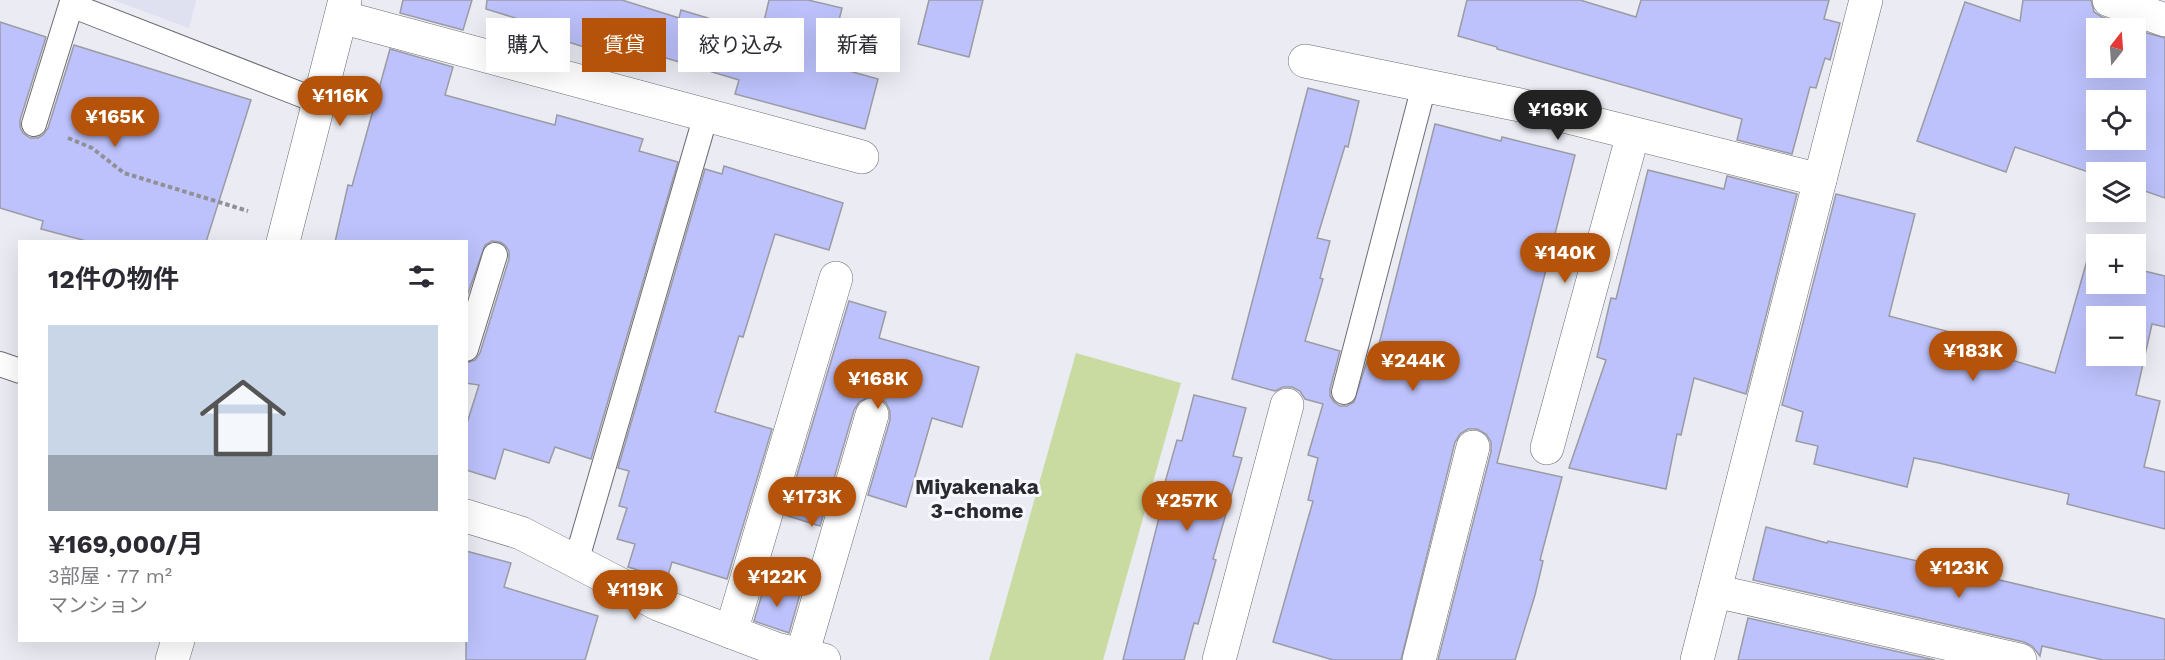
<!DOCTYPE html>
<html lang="ja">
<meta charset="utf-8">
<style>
:root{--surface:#fff;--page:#f7f7f7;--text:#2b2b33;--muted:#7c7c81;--accent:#b45309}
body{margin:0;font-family:"Work Sans","Noto Sans JP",sans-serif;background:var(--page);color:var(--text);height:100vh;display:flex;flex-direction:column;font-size:22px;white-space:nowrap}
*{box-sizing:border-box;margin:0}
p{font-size:20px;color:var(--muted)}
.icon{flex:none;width:33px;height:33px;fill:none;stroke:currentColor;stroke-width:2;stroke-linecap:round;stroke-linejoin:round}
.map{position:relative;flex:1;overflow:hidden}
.drawer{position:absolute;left:18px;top:240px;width:450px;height:402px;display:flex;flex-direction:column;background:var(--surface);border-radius:0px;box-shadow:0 6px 24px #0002}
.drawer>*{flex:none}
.banner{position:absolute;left:486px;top:18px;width:570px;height:54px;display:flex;gap:12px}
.needle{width:39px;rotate:17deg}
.buttons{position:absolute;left:2086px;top:18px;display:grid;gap:12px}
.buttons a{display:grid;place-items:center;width:60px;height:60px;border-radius:0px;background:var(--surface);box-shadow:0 6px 24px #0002;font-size:30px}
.price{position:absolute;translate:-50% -51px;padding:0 14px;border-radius:21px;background:var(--accent);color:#fff;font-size:20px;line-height:39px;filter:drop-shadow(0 2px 3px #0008)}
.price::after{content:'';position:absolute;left:50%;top:36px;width:18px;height:14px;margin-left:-9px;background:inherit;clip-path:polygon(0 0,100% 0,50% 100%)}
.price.selected{background:#222;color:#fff}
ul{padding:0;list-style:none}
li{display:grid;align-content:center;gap:12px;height:318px;padding:0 30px}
li span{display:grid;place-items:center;height:186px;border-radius:0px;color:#555}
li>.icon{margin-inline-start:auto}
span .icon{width:108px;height:108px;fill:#fffc;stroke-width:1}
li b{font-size:26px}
h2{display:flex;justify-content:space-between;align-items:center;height:72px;padding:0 30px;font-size:26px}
.tag{padding:0 21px;border-radius:0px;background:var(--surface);box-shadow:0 6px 24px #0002;font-size:21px;line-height:54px}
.tag.selected{background:var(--accent);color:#fff}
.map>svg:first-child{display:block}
.built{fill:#dfe0f0}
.green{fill:#c9dba1}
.building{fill:#bdc2fc;stroke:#9b9ba3;stroke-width:1.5;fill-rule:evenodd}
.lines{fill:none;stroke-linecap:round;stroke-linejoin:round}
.lane-casing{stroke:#6c6d74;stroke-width:26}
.street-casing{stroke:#6c6d74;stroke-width:34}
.path{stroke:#909196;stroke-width:4;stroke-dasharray:4.5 3;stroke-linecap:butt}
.lane{stroke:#fff;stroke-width:24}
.street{stroke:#fff;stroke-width:33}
.labels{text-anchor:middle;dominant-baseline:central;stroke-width:6;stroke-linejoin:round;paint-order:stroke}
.neighbourhood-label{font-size:21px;font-weight:bold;fill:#2a2a30;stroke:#f7f8ff}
</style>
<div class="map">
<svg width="2165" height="660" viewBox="0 0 2165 660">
<rect width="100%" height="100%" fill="#eaebf3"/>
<polygon class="built" points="113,0 196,0 189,28"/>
<polygon class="green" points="1076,353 1181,383 1103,660 989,660"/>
<g class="building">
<polygon points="403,0 472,0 463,30 400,13"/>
<polygon points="487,0 622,0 679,18 681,10 761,34 769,0 808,0 842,8 828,65 878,79 865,129 735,94 739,80 656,55 651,68 565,41 567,34 486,9"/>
<polygon points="929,0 983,0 969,57 918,44"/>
<polygon points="1467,0 1580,0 1636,17 1641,0 1829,0 1824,19 1840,23 1830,60 1825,58 1816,88 1810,87 1792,154 1737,140 1742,119 1497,49 1497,47 1458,36"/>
<path d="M 2023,0 L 2091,0 L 2094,12 L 2102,17 L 2133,28 L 2097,28 L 2097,68 L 2136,68 L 2136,30 L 2165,38 L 2165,198 L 2136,188 L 2136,172 L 2097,172 L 2097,175 L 2015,147 L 2006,172 L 1917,141 L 1965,2 L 2020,21 ZM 2097,100 L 2136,100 L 2136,140 L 2097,140 Z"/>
<polygon points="0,22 46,37 20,120 20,127 23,133 30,138 38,138 43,135 48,128 74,45 251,100 206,242 90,242 41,229 43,221 0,208"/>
<polygon points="390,49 453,67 445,95 555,125 557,115 643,139 639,151 678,162 591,459 555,447 549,463 504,449 495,479 466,470 466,426 479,385 466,383 466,363 475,360 480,353 509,259 509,251 505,245 500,242 492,241 485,245 466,299 466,242 335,242 348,185 352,186"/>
<polygon points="1308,88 1359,101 1348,147 1345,146 1317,238 1330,241 1320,278 1323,279 1305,341 1340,351 1330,389 1330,396 1334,402 1340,406 1347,406 1354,402 1368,358 1375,360 1435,124 1501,141 1502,137 1575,155 1497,463 1562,477 1540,560 1543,561 1535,595 1515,660 1438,660 1491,452 1491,442 1486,434 1477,429 1468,429 1460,434 1455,442 1401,660 1333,660 1273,642 1313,501 1308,500 1318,458 1308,455 1323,404 1305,399 1300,391 1292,387 1283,387 1275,391 1232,379"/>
<polygon points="724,166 843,203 829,250 775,234 743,337 739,336 715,412 772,429 727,579 672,562 667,579 628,567 635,544 617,539 627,508 619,506 629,471 618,468 705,169 722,174"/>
<polygon points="1648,170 1724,189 1727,176 1797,194 1746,394 1694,378 1681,435 1677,434 1666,489 1569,468 1606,360 1597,357 1611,298 1616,299"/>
<path d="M 1836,194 L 1915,214 L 1889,316 L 1980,340 L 1978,350 L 2055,373 L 2088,257 L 2097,259 L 2097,284 L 2136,284 L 2136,269 L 2165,276 L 2165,327 L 2152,324 L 2136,395 L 2160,401 L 2144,467 L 2165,472 L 2165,529 L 2067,504 L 2069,494 L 1939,463 L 1914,458 L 1907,487 L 1814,464 L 1818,446 L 1796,441 L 1803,412 L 1782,405 ZM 2097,316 L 2136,316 L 2136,356 L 2097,356 Z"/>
<polygon points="849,301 886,312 879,338 979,367 962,427 932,418 906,507 868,495 890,420 890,411 886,403 878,397 868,397 859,402 854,410 820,526 785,515"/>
<polygon points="1194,395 1246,408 1233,456 1242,458 1213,559 1216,560 1198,624 1194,623 1184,660 1123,660 1167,486 1164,486 1177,440 1182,441"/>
<polygon points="1766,527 1827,543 1828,541 1940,566 2165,619 2165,660 2103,660 2042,646 2040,656 2032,646 2024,642 1753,580"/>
<polygon points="466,551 511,563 504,587 598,616 585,660 466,660"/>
<polygon points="765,584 800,594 789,633 754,621"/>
<polygon points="1748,618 1935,660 1738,660"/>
</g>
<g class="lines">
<g class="lane-casing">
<g id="lane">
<polyline points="34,124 71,5 320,102"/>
<polyline points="466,349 495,255"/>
<polyline points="0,364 20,371"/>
<polyline points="1344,392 1424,86"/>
<polyline points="576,562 706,115"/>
</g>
</g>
<g class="street-casing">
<g id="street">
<polyline points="2109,0 2165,20"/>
<polyline points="341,17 862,157"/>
<polyline points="1305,61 1520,105 1820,180"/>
<polyline points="283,242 345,0"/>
<polyline points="1547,448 1633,134"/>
<polyline points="466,516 521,533 658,604 776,649 824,660"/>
<polyline points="1715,591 2020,660"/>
<polyline points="731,632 836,278"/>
<polyline points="802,655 872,415"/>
<polyline points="172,660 178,640"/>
<polyline points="1219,660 1287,405"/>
<polyline points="1419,660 1473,447"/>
<polyline points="1697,660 1866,0"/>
</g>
</g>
<polyline class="path" points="68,138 92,148 124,173 248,211"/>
<use href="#lane" class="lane"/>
<use href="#street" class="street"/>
</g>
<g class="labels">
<g class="neighbourhood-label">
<text x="977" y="486">Miyakenaka<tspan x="977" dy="24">3-chome</tspan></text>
</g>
</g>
</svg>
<div class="buttons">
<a><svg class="needle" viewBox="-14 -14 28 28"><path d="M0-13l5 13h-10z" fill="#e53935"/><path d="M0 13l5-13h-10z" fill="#7c7c81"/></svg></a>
<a><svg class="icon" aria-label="locate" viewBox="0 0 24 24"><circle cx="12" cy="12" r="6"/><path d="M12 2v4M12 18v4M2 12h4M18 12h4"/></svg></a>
<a><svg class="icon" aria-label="layers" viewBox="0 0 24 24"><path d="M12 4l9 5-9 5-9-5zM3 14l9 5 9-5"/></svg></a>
<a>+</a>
<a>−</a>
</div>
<b class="price" style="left:340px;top:127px">¥116K</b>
<b class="price selected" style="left:1558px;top:141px">¥169K</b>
<b class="price" style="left:115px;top:148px">¥165K</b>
<b class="price" style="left:1565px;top:284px">¥140K</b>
<b class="price" style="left:1973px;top:382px">¥183K</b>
<b class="price" style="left:1413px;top:392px">¥244K</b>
<b class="price" style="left:878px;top:410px">¥168K</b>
<b class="price" style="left:812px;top:528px">¥173K</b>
<b class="price" style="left:1187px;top:532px">¥257K</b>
<b class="price" style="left:1959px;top:599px">¥123K</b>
<b class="price" style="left:777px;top:608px">¥122K</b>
<b class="price" style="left:635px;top:621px">¥119K</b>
<div class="banner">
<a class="tag">購入</a>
<a class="tag selected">賃貸</a>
<a class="tag">絞り込み</a>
<a class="tag">新着</a>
</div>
<section class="drawer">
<h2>12件の物件<svg class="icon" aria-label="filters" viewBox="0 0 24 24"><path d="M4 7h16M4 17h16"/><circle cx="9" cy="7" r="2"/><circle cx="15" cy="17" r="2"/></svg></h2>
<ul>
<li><span style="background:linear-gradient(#c9d6e8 70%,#9aa5b1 0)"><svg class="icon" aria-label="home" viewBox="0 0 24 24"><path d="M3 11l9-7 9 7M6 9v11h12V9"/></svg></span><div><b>¥169,000/月</b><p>3部屋 · 77 m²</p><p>マンション</p></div></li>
</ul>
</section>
</div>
